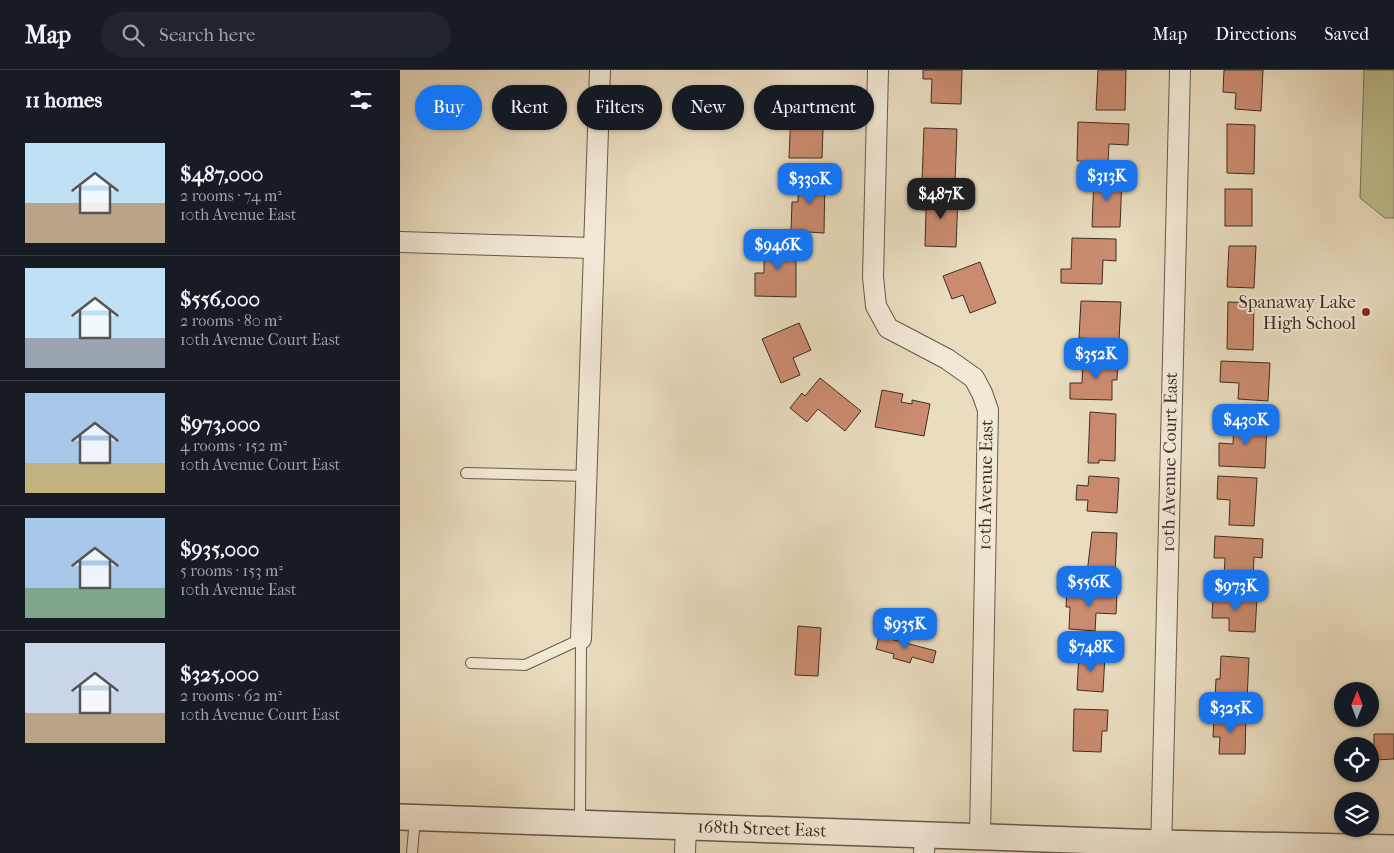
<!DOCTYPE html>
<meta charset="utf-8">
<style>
:root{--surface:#171b24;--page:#20242c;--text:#f1f3f6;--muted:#9ea1a6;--line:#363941;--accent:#1a73e8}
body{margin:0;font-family:"IM FELL French Canon",serif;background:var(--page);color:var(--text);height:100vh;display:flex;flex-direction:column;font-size:19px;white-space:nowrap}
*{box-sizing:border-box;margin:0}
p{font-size:16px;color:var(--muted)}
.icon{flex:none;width:28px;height:28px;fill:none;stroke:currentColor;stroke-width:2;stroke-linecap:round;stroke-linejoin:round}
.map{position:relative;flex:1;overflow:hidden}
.drawer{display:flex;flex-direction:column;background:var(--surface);width:400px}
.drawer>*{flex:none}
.hud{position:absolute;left:15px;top:15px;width:475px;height:45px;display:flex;gap:10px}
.needle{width:32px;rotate:1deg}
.buttons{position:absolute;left:934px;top:612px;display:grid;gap:10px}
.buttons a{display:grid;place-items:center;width:45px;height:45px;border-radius:50%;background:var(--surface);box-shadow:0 1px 4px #0004;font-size:25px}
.price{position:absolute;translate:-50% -42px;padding:0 11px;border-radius:10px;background:var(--accent);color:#fff;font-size:16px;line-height:32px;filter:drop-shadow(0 1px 2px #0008)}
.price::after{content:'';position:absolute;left:50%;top:30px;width:15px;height:11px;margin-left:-8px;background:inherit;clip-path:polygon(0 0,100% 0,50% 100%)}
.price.selected{background:#222;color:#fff}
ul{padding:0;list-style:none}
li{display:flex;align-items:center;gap:15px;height:125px;padding:0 25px}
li+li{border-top:1px solid var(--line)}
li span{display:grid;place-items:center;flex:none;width:140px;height:100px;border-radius:0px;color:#555}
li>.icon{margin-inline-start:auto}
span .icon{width:60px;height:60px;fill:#fffc;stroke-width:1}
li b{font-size:21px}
h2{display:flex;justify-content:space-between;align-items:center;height:60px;padding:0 25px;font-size:21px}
.tag{padding:0 18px;border-radius:22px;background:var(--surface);box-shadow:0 1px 4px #0004;font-size:18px;line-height:45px}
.tag.selected{background:var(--accent);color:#fff}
header{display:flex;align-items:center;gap:30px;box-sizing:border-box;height:70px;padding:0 25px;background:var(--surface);border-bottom:1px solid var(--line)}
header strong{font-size:24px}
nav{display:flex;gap:28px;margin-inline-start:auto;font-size:18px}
.search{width:350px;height:45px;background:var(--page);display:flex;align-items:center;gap:12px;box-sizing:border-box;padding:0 18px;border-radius:28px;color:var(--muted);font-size:19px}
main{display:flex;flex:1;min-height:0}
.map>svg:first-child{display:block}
.green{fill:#bebe8d;stroke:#7d7658}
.building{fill:#cb8b70;stroke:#3c2e22}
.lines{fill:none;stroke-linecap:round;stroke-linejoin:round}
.service-casing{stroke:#675a49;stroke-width:12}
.minor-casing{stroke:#675a49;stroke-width:22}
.tertiary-casing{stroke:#675a49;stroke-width:28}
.service{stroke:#f1e8d5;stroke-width:10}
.minor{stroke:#f1e8d5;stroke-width:20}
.tertiary{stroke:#f1e8d5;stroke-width:25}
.poi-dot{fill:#8f2418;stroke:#f1e8d5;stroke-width:2}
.labels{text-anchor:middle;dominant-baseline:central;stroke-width:4;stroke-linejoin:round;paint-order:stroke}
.poi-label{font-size:18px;fill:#3c2e22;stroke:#f1e8d5;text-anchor:end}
.street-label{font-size:18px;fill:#3c2e22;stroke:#f1e8d5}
</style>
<header>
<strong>Map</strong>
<div class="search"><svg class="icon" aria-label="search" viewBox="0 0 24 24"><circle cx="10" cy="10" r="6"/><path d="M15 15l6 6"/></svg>Search here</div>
<nav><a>Map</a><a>Directions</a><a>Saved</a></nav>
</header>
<main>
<section class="drawer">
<h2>11 homes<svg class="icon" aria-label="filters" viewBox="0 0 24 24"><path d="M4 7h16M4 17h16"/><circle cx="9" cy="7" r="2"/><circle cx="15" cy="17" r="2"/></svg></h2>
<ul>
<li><span style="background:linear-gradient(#bfe0f5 60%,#b9a48a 0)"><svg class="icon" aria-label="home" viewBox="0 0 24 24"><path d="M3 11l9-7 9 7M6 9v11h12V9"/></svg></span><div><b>$487,000</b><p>2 rooms · 74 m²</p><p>10th Avenue East</p></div></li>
<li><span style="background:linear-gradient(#bfe0f5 70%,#9aa5b1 0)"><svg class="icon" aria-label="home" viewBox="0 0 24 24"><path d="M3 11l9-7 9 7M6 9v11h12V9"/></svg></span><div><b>$556,000</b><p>2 rooms · 80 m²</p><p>10th Avenue Court East</p></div></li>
<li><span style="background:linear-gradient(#a9c7e8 70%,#c2b280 0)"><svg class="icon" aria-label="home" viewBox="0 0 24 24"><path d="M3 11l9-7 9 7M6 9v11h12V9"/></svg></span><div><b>$973,000</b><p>4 rooms · 152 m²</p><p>10th Avenue Court East</p></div></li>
<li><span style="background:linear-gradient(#a9c7e8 70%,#7fa58c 0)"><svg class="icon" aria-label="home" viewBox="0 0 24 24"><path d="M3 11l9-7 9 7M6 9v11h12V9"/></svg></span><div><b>$935,000</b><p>5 rooms · 153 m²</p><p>10th Avenue East</p></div></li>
<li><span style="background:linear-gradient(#c9d6e8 70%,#b9a48a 0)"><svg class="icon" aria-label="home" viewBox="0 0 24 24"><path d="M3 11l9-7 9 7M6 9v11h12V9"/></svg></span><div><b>$325,000</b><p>2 rooms · 62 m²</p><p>10th Avenue Court East</p></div></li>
</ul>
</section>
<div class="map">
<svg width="994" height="783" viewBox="0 0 994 783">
<rect width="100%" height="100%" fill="#e9dcbf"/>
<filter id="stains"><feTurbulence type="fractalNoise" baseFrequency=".004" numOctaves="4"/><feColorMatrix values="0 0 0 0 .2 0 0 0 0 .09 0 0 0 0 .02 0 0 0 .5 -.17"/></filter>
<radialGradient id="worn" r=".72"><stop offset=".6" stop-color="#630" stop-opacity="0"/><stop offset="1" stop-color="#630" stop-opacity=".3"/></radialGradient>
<polygon class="green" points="964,0 994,0 994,148 985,148 960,128"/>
<g class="building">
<polygon points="523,0 562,0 561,34 531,33 532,9 523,9"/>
<polygon points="698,0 726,0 725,40 696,40"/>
<polygon points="824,0 863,0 861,41 835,39 836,23 823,22"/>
<polygon points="391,40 428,41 428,59 423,59 422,88 389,88"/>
<polygon points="678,52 729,54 728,75 709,74 708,92 677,91"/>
<polygon points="827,54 855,55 854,104 827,103"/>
<polygon points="524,58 557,59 555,112 522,111"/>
<polygon points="399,105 425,106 424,163 391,161 392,132 398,132"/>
<polygon points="694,107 722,108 720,157 692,157"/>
<rect x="825" y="119" width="27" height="37"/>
<polygon points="522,125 558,126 556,177 525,176 526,140 521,140"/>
<polygon points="672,168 716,169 716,191 703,190 702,214 661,213 661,199 671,199"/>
<polygon points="364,172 396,173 396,227 355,226 355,203 364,203"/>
<polygon points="829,176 856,176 854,218 827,217"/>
<polygon points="580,192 596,233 570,243 563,225 552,229 543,206"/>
<polygon points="681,231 721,232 719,270 679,268"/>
<polygon points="828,232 854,233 853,280 827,279"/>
<polygon points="399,253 411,280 393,288 400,305 381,313 362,269"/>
<polygon points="683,288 718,289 717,310 712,310 712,330 670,329 670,313 682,313"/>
<polygon points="821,291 870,293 868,331 838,329 839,313 820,312"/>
<polygon points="420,308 461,341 445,361 418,339 407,352 390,338 402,323 405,326"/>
<polygon points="482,320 503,324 501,332 512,334 512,330 530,334 524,366 475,357"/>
<polygon points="690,342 716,344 715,391 699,390 699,393 688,393"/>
<polygon points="834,351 867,352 865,398 819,396 819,373 833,374"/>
<polygon points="689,406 719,408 717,443 687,441 688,430 676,430 677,415 688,416"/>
<polygon points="818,406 857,408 854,456 829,455 830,430 817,429"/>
<polygon points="692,462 717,463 715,504 687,503"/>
<polygon points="815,466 863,469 862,488 854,487 853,507 824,506 825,488 814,488"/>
<polygon points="667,521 717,523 716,544 696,543 695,561 669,559 670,537 666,537"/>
<polygon points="813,526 857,528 855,562 829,561 829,548 812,548"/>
<polygon points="398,556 421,558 418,606 395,605"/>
<polygon points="479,566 536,581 533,593 512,587 510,593 493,588 494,584 476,579"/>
<polygon points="679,583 705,585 703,622 677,620"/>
<polygon points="821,586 849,588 847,630 815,628 816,609 820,609"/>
<polygon points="674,639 708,640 707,661 702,661 701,682 673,681"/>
<polygon points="814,645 846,646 845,684 819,684 820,667 813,667"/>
<polygon points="974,664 994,664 994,689 974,690"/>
</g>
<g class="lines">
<g class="service-casing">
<g id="service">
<polyline points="66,403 186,406"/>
<polyline points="71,593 125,595 181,569 180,753"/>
<polyline points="12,783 15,748"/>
</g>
</g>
<g class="minor-casing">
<g id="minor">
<polyline points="478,0 473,207 476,236 488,258 547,289 574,308 582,323 588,340 580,766"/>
<polyline points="0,172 192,178"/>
<polyline points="181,569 200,0"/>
<polyline points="285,783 286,756"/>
<polyline points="524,783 525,765"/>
<polyline points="761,783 780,0"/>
</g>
</g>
<g class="tertiary-casing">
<polyline id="tertiary" points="0,747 761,773 994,778"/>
</g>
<use href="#service" class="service"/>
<use href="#minor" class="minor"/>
<use href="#tertiary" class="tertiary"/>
</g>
<circle class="poi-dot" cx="966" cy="242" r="5"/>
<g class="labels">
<g class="poi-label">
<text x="956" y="232">Spanaway Lake<tspan x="956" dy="21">High School</tspan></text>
</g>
<g class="street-label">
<text transform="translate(770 392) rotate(-89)">10th Avenue Court East</text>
<text transform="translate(586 415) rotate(-89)">10th Avenue East</text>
<text transform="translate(362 759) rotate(2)">168th Street East</text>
</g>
</g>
<rect width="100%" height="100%" filter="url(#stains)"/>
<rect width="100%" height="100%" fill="url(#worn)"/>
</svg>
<div class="buttons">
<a><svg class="needle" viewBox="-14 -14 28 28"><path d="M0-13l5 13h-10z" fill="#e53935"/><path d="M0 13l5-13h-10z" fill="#9ea1a6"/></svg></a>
<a><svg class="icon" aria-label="locate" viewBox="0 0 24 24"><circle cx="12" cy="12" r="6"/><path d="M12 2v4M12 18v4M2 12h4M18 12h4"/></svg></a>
<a><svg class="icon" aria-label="layers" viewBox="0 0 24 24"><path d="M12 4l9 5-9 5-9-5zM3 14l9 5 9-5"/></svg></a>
</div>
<b class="price" style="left:707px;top:132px">$313K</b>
<b class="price" style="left:410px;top:135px">$330K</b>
<b class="price selected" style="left:541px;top:150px">$487K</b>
<b class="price" style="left:378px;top:201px">$946K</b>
<b class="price" style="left:696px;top:310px">$352K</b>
<b class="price" style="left:846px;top:376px">$430K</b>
<b class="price" style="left:689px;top:538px">$556K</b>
<b class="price" style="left:836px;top:542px">$973K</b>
<b class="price" style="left:505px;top:580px">$935K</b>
<b class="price" style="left:691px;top:603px">$748K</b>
<b class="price" style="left:831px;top:664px">$325K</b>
<div class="hud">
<a class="tag selected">Buy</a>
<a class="tag">Rent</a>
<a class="tag">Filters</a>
<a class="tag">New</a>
<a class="tag">Apartment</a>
</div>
</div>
</main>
